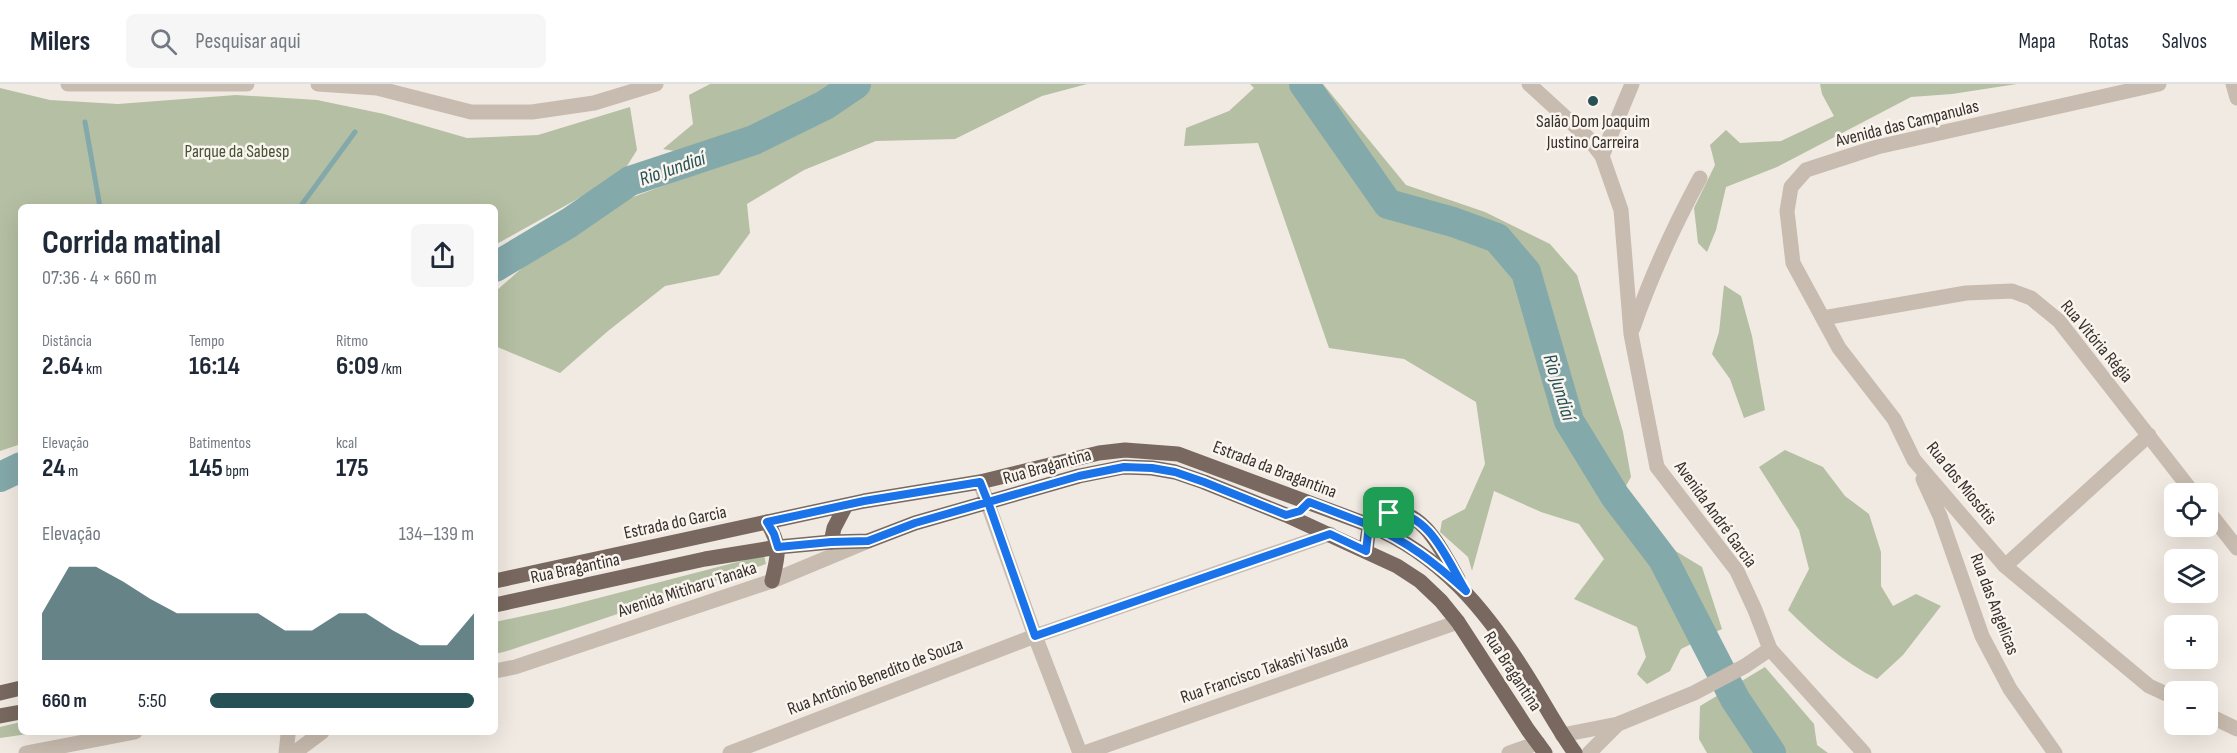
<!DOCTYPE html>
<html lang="pt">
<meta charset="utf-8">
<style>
:root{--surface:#fff;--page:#f6f6f7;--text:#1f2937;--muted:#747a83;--line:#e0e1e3;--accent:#265155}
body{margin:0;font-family:"Sofia Sans Condensed",sans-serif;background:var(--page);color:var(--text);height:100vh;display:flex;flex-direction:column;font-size:22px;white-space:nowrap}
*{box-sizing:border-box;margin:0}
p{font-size:20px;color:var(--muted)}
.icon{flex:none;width:33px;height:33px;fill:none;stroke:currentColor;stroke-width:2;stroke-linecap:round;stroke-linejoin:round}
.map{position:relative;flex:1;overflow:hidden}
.sheet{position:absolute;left:18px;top:120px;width:480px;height:531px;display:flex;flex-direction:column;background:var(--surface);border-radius:9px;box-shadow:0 6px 24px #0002}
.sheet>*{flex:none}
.controls{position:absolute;left:2164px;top:399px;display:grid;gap:12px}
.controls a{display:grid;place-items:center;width:54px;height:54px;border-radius:9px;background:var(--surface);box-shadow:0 6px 24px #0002;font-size:30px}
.pin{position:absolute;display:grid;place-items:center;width:51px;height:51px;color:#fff;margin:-26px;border-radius:12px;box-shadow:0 3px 9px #0006}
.round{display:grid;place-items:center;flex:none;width:63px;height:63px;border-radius:9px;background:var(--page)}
.headline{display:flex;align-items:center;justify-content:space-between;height:102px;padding:0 24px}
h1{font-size:33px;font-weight:700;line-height:45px}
.figures{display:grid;grid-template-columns:repeat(3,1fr);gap:9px;height:102px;padding:6px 24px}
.figures div{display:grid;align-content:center}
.figures b{font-size:26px;font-weight:700}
.figures small{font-size:16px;font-weight:400}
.figures p{font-size:16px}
.chart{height:168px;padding:12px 24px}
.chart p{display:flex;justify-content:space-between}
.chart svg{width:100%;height:108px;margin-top:6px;fill:var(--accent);opacity:.7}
ul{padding:0 24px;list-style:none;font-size:20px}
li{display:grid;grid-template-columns:96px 72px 1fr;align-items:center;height:45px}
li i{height:15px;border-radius:8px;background:var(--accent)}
header{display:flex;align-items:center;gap:36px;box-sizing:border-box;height:84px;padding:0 30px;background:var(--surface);border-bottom:2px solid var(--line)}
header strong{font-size:28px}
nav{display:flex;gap:33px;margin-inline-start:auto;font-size:21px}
.search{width:420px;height:54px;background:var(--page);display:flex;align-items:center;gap:15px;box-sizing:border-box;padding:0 21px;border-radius:9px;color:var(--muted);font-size:22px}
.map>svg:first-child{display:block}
</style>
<header>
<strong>Milers</strong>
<div class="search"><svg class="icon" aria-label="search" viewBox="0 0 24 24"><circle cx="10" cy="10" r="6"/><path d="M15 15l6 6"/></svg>Pesquisar aqui</div>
<nav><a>Mapa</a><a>Rotas</a><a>Salvos</a></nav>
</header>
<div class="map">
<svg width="2237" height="669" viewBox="0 0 2237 669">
<rect width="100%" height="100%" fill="#f1eae2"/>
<g fill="#b5bfa3">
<polygon points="710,0 1087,0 1042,12 955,55 876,57 804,86 747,120 750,149 719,191 665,202 608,247 560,289 495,262 495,208 532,175 628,115 697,89 727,76 663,65 693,40 689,11"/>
<polygon points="1250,0 1323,0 1406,101 1485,128 1550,160 1577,191 1623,348 1631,393 1611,428 1702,483 1722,545 1681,565 1670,587 1647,600 1637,590 1646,573 1637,543 1574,515 1604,475 1579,440 1541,428 1494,407 1472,487 1468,473 1440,448 1442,437 1465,425 1485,380 1476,318 1404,275 1329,264 1258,59 1184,62 1186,44 1229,27 1254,4"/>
<polygon points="1820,0 2017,0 1952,10 1911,13 1777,83 1726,103 1716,146 1707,168 1698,159 1694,124 1715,81 1710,61 1726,46 1740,59 1781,57 1834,32 1822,10"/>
<polygon points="0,4 50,16 118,20 236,11 317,16 384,30 467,54 538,51 630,23 637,66 622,90 495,161 495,123 21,123 21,360 0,367"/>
<polygon points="1724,201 1741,212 1752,252 1765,326 1744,334 1730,295 1712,270 1719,248"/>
<path d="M1785 366 1823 383 1845 412 1869 430 1881 468V502L1893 522 1916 510 1941 522 1903 571 1877 595C1843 578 1815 553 1788 526L1809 485 1799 446 1759 383Z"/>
<polygon points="764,471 766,480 507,567 495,570 495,538 560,524"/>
<polygon points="1765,583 1814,640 1817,661 1828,669 1707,669 1699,655 1700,622"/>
<polygon points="21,638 21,648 42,648 0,654 0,643"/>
</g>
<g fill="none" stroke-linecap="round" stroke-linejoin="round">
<g stroke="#84a9ab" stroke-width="5">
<polyline points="85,38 100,123"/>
<polyline points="300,123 355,48"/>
</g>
<g stroke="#84a9ab" stroke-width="30">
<polyline points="1304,0 1388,120 1453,138 1497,154 1526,188 1569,337 1615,412 1663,475 1735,615 1771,669"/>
<polyline points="495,183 569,139 630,97 754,56 825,21 856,0"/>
<polyline points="0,393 21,383"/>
</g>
<g stroke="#c8bbaf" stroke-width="15">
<polyline points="68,0 247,0"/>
<polyline points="318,0 377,4 471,28 532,28 594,19 656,0"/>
<polyline points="1529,0 1588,54 1602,72 1621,126 1631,250 1657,383 1737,487 1755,526 1770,565 1864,669"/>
<polyline points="2159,0 1877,63 1806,86 1791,103 1787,127 1793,179 1839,264 1894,335 1914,376 2005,482 2149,602 2175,614"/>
<polyline points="2233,0 2237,14"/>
<polyline points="1602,72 1632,0"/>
<polyline points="1823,234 1966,209 2012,207 2031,214 2059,237 2194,410"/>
<path d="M1633 244C1651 192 1674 142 1700 94"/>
<polyline points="1923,395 1940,432 1982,552 2010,605 2055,669"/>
<polyline points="980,398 1035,552 1080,669"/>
<polyline points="2208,427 2237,464"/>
<polyline points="2005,482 2149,351"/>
<polyline points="495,587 515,583 772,497 868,457"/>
<polyline points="2208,631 2237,645"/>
<polyline points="1562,651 1618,640 1667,620 1694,609 1745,582 1770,565"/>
<polyline points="26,669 135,648"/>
<polyline points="286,669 288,651 287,648"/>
<polyline points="294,669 322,648"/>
<polyline points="730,669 1035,552 1330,450"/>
<polyline points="1084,669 1458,538"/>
<polyline points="1509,669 1538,659"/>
<polyline points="1589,669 1618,640"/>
</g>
<g stroke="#78685f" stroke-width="15">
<path d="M767 438C782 463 778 470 772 497"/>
<polyline points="831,458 834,444 845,423"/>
<path d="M1366 467C1368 451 1367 433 1386 429 1423 422 1443 469 1458 495"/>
<path d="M495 497 864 417 980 398 1099 369 1125 366 1178 370 1369 441C1441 471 1486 526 1526 590 1543 617 1557 644 1575 669"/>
<polyline points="495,521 705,475 778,463 831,458 868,457 915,439 1079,392 1124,383 1152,384 1175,388 1204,398 1286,431 1397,482 1420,497 1441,517 1458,538 1528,646 1545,669"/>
<polyline points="0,609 21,604"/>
<polyline points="0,632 21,628"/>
</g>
</g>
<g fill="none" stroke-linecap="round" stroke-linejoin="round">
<defs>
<path id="route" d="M1389 429 1379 431 1369 441 1309 418 1300 427 1286 431 1204 398 1175 388 1152 384 1124 383 1079 392 915 439 868 457 831 458 778 463 774 450 767 438 864 417 980 398 988 418 1035 552 1330 450 1366 467 1369 441C1407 457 1435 479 1466 507 1448 478 1429 426 1389 429"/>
</defs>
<use href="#route" stroke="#fff" stroke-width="12"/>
<use href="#route" stroke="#1a73e8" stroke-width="8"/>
</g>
<circle fill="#265155" stroke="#f9f4ee" stroke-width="2" cx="1593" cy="17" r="6"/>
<g text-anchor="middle" stroke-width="5" stroke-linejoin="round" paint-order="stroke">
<g font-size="18" fill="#38302c" stroke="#f9f4ee">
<text x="1593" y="43">Salão Dom Joaquim<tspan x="1593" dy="21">Justino Carreira</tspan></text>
</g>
<g font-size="18" fill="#38302c" stroke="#f9f4ee">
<text transform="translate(1907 39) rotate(-14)" y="6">Avenida das Campanulas</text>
<text transform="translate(2097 257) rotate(50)" y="6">Rua Vitória Régia</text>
<text transform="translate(1047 382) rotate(-16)" y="6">Rua Bragantina</text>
<text transform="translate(1275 385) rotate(21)" y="6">Estrada da Bragantina</text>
<text transform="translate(1962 399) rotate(51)" y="6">Rua dos Miosótis</text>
<text transform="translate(1716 430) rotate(54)" y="6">Avenida André Garcia</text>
<text transform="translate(675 438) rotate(-12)" y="6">Estrada do Garcia</text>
<text transform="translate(575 484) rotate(-12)" y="6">Rua Bragantina</text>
<text transform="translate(687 505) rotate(-18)" y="6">Avenida Mitiharu Tanaka</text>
<text transform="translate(1995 520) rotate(69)" y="6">Rua das Angelicas</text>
<text transform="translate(1264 585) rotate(-19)" y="6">Rua Francisco Takashi Yasuda</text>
<text transform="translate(1513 587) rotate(57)" y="6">Rua Bragantina</text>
<text transform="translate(875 592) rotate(-21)" y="6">Rua Antônio Benedito de Souza</text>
</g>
<g font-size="18" fill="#475333" stroke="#f9f4ee">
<text x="237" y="73">Parque da Sabesp</text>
</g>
<g font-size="20" font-style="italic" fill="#265155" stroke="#f9f4ee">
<text transform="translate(672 84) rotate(-19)" y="7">Rio Jundiaí</text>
<text transform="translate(1560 303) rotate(73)" y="7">Rio Jundiaí</text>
</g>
</g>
</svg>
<div class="controls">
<a><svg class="icon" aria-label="locate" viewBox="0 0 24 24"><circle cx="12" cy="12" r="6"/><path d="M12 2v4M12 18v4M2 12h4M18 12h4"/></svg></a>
<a><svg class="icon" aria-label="layers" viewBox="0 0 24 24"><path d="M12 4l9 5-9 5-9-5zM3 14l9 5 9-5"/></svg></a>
<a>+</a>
<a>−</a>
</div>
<div class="pin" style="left:1389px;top:429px;background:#1e9e55"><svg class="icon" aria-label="arrive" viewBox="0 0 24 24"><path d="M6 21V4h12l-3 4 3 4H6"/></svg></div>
<section class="sheet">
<div class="headline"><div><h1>Corrida matinal</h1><p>07:36 · 4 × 660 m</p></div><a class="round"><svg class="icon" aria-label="share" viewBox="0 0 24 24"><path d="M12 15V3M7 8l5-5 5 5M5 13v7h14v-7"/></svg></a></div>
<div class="figures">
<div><p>Distância</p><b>2.64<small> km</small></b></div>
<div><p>Tempo</p><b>16:14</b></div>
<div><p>Ritmo</p><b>6:09<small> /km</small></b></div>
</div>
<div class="figures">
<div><p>Elevação</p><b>24<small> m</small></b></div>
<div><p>Batimentos</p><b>145<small> bpm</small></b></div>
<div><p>kcal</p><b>175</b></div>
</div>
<div class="chart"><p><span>Elevação</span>134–139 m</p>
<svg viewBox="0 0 160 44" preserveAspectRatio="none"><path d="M0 44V25L10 6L20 6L30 12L40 19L50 25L60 25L70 25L80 25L90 32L100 32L110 25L120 25L130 32L140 38L150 38L160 25V44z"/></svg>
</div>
<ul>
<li><b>660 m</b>5:50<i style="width:100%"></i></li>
</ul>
</section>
</div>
